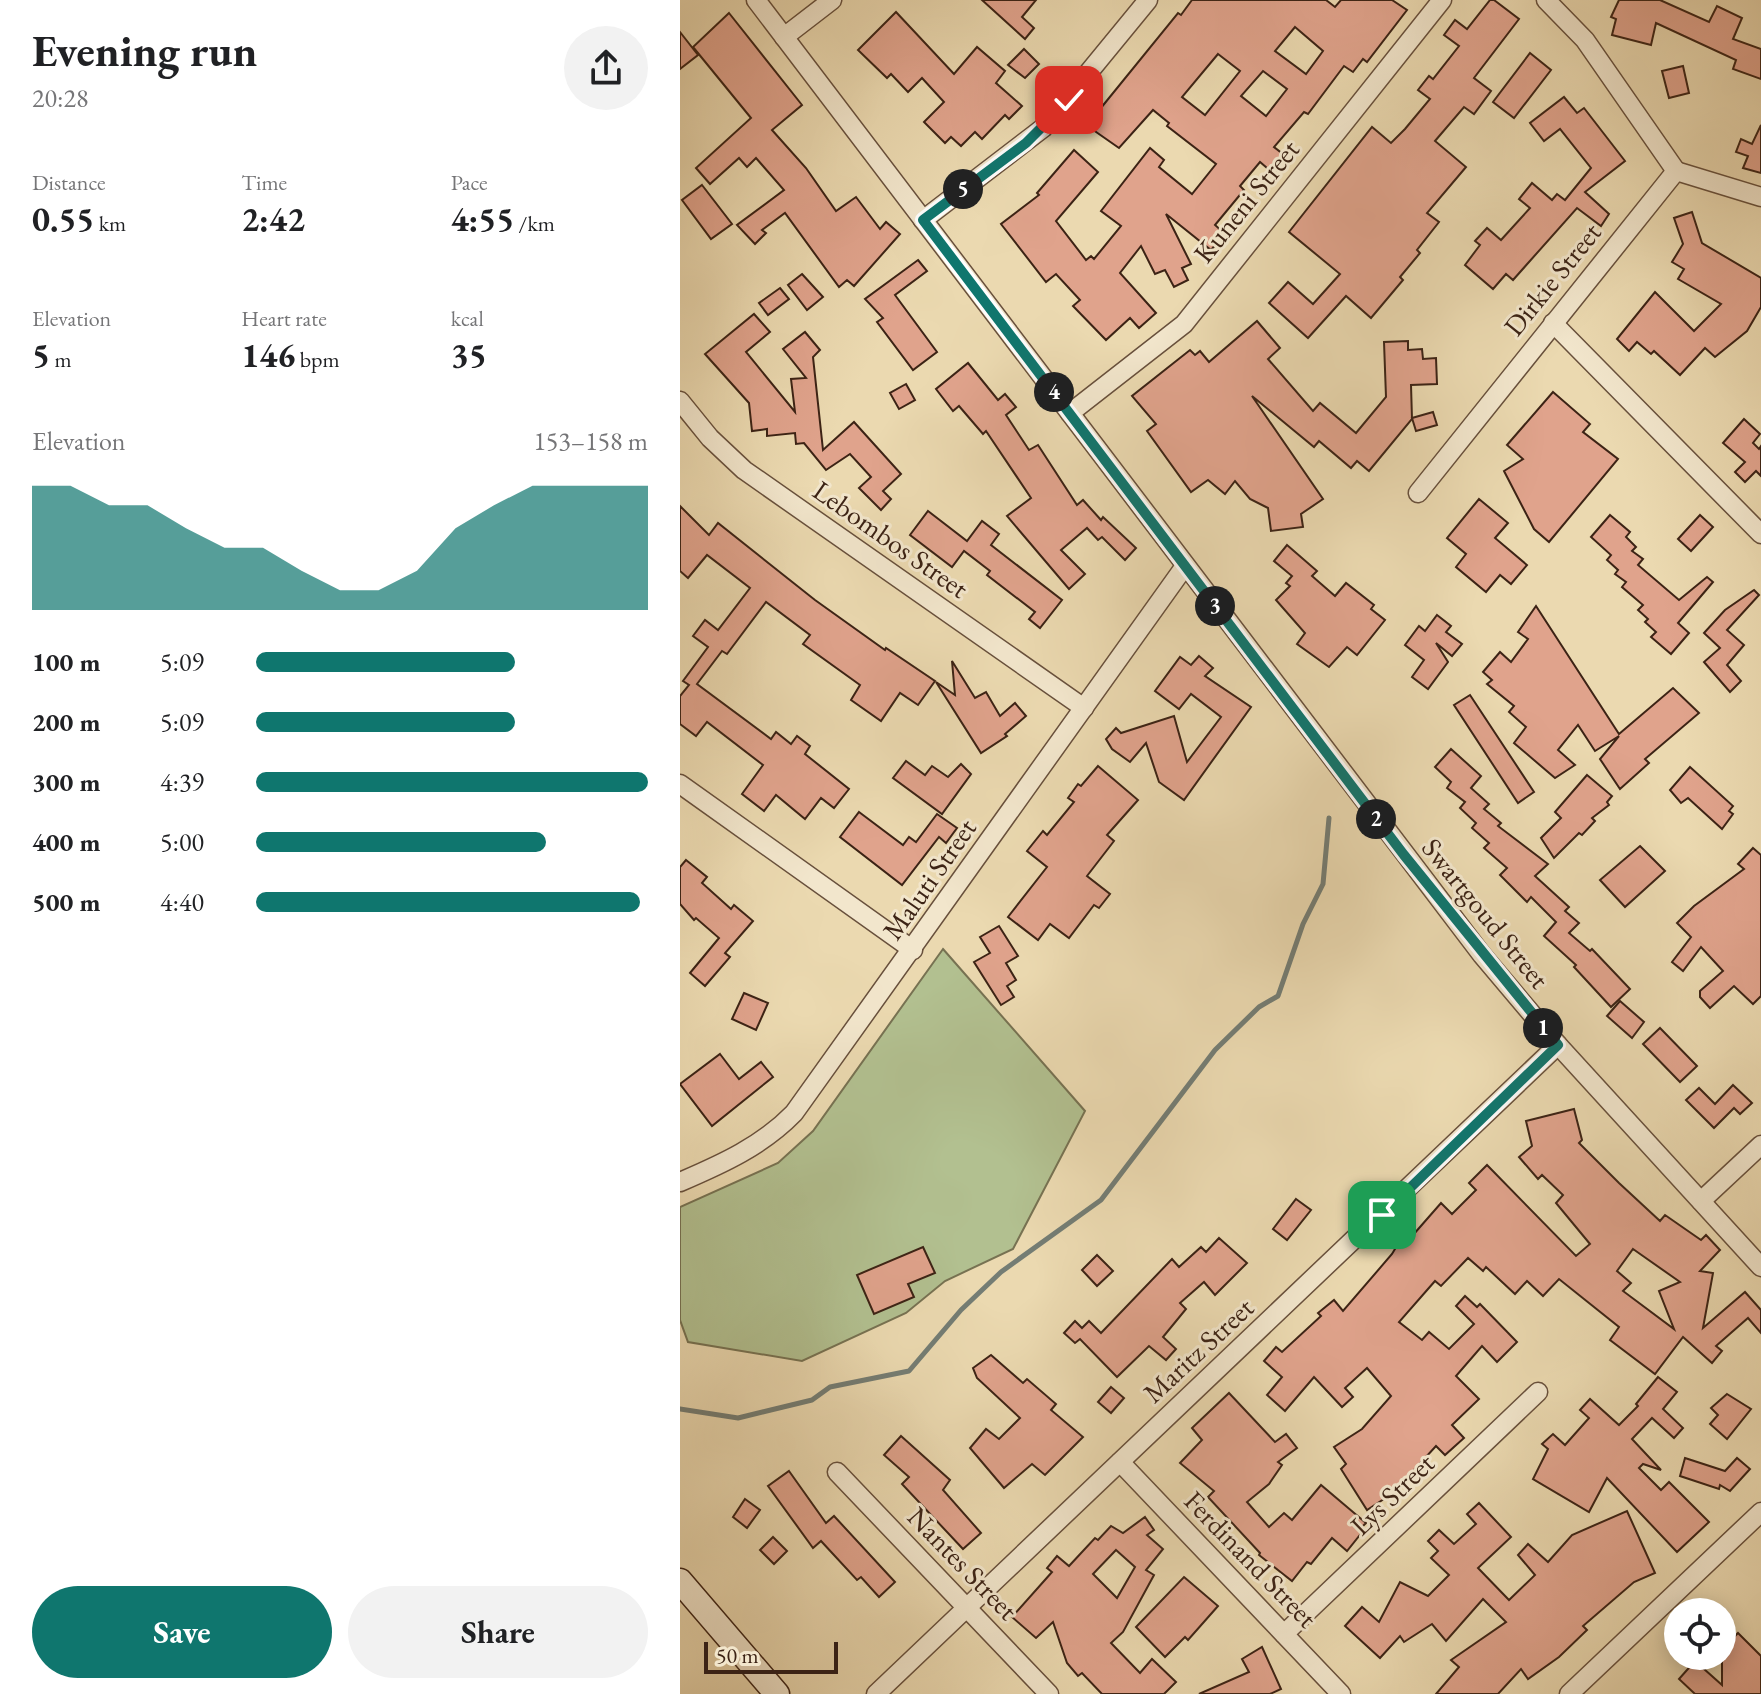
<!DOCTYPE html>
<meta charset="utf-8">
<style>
:root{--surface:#fff;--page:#f2f2f2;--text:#202124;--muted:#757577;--accent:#0f766e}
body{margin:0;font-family:"EB Garamond",serif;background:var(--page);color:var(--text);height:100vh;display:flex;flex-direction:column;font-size:30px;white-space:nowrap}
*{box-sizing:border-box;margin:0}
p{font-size:26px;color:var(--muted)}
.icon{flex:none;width:44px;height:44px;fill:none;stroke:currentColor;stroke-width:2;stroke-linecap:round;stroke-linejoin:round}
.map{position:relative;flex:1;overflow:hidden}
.details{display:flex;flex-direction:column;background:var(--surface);width:680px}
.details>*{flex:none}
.fabs{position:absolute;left:984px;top:1598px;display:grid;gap:16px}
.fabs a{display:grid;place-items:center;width:72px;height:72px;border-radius:50%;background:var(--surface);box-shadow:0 4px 20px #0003;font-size:40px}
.scale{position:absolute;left:24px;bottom:20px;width:134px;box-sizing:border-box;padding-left:8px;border:4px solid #3c2315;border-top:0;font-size:22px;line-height:28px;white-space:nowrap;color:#3c2315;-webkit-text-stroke:6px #f2e6cc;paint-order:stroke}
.pin{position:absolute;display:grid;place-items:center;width:68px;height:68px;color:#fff;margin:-34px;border-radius:16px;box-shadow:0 4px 12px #0006}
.km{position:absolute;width:40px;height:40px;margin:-20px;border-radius:50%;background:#222;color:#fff;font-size:22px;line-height:40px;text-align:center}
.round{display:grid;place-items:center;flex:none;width:84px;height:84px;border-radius:42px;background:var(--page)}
.summary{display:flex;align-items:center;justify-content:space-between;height:136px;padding:0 32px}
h1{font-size:44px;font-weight:700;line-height:60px}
.figures{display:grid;grid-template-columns:repeat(3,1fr);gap:12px;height:136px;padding:8px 32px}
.figures div{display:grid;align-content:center}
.figures b{font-size:34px;font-weight:700}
.figures small{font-size:22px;font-weight:400}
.figures p{font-size:22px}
.chart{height:224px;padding:16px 32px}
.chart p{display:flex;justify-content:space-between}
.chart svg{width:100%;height:144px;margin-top:8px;fill:var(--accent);opacity:.7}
.button{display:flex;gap:16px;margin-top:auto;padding:16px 32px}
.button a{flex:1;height:92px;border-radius:48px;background:var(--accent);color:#fff;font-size:32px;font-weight:700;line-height:92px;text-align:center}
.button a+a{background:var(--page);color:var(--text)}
ul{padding:0 32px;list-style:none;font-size:26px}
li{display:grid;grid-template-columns:128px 96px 1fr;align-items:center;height:60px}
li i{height:20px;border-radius:10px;background:var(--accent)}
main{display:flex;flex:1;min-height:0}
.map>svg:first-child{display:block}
</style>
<main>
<section class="details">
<div class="summary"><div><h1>Evening run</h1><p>20:28</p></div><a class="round"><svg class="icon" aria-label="share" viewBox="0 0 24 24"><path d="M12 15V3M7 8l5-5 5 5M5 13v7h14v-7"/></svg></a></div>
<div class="figures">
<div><p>Distance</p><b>0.55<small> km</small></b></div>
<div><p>Time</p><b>2:42</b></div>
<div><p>Pace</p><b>4:55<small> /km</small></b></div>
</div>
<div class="figures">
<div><p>Elevation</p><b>5<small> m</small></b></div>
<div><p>Heart rate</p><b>146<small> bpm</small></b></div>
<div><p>kcal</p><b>35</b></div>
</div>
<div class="chart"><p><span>Elevation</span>153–158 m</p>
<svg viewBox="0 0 160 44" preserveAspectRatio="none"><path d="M0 44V6L10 6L20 12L30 12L40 19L50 25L60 25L70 32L80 38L90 38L100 32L110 19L120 12L130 6L140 6L150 6L160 6V44z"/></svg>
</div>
<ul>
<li><b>100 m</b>5:09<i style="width:66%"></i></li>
<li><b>200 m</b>5:09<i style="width:66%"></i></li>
<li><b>300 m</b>4:39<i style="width:100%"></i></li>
<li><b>400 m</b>5:00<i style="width:74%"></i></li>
<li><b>500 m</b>4:40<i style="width:98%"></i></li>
</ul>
<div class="button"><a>Save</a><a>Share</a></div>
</section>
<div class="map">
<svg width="1081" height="1694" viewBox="0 0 1081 1694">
<rect width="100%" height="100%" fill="#ebd9b0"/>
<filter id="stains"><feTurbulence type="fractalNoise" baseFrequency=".0025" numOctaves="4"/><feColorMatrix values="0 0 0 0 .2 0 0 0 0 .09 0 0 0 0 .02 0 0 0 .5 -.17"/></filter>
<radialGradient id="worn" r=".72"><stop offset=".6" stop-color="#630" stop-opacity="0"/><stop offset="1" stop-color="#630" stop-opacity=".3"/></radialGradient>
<polygon fill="#b2c090" stroke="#777252" stroke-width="2" points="263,949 405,1111 333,1249 265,1281 226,1313 122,1361 8,1342 0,1320 0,1207 98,1163 133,1131"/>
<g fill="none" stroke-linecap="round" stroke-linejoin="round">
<polyline stroke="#747d74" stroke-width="5" points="0,1409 58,1418 132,1400 150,1387 229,1371 281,1310 321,1272 421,1200 535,1050 579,1007 598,996 623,924 643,884 649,818"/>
</g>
<g fill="#e0a38c" stroke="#3c2315" stroke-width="2" fill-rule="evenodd">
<polygon points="302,0 356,0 342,17 354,28 345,39"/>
<path d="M512 0H646L655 7 661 0H712L727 10 687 62 683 59 673 72 664 66 628 114 624 112 594 147 608 158 594 174 580 162 560 186 564 190 535 225 545 234 531 250 486 214 511 264 502 268 508 280 494 287 485 270 475 274 461 246 440 273 476 313 459 328 450 318 426 340 393 306 400 300 376 274 366 282 321 224 359 195 357 193 394 150 418 172 376 221 406 260 411 256 414 259 441 226 421 211 470 148 484 160 479 167 512 194 536 164 487 126 489 123 473 110 439 148 399 120 408 108 416 114 498 13 501 15ZM615 27 643 51 626 74 595 51ZM538 54 560 71 525 115 502 97ZM583 71 607 89 586 116 561 96Z"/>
<polygon points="810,0 814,0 839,19 794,78 811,91 794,114 784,107 755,141 786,167 747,213 759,222 737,250 740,253 720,277 723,280 691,318 666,296 628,338 589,303 608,282 633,304 660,274 609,232 692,127 711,143 725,129 750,99 738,90 749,76 753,79 779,46 764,35 775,20 787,29"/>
<polygon points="939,0 980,0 1029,22 1037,6 1062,18 1053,39 1081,49 1081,79 1053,69 1056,60 976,23 971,45 932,35 936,19 931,17"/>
<polygon points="216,12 274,74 297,47 325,71 316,83 342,106 329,119 325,115 302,139 295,132 281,146 271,137 265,143 244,122 264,102 242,78 228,92 211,74 207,78 178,50"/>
<polygon points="49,13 122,105 92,130 126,168 156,211 176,197 200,229 206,222 220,234 174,286 167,280 159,287 105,213 82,230 86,233 75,244 57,225 104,190 76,158 67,167 59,158 30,184 16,168 71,118 13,47"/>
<polygon points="0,32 18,55 0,69"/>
<polygon points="344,49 359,64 345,78 328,65"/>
<polygon points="850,53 871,70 834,118 813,102"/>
<polygon points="1003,66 1009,93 989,98 982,71"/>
<polygon points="884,97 897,113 904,108 945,161 905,192 929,214 921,226 897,208 833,280 826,274 813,289 785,265 800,245 795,241 807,228 821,240 850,208 839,199 852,183 872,200 877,194 885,200 911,168 880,129 864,141 850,123"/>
<polygon points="1081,125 1081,173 1063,168 1068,156 1056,152 1061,139 1072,144"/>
<polygon points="22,185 52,224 31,239 2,200"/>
<polygon points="1012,212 1022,243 1081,278 1081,307 1067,331 1035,357 1025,348 1000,375 974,351 971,354 957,342 949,351 937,339 975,292 1014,331 1041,304 998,279 1004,269 992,262 1003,244 994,218"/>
<polygon points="238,260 247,271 215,295 257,352 233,370 197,322 203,318 185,299"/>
<polygon points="122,274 143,297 127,310 108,285"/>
<polygon points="100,288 109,299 88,315 79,303"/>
<polygon points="74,314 90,332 66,352 115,412 111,379 126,378 103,349 125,332 140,350 133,357 143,450 174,422 221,474 203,491 211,499 201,510 179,488 191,477 170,454 146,470 124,443 116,444 115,433 87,436 87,429 72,431 69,403 25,354"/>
<polygon points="577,321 600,348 588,359 633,411 640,403 676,433 706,397 704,342 728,341 728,350 742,349 743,359 756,358 757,384 731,385 732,419 689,471 677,461 671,468 639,441 634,447 572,396 643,499 621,514 623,527 591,531 588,508 570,499 555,481 545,494 528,480 511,492 467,431 476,424 452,396 510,350 515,355 520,351 529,362"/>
<polygon points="288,363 318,400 325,394 336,407 326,415 349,450 358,445 397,505 403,500 421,520 423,517 456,548 445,560 422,537 418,540 407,528 381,550 405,574 389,589 327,516 351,498 306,431 303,434 279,406 273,411 256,389"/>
<polygon points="226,384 235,400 219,409 210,393"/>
<polygon points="873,392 910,424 903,432 938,459 869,542 854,529 824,471 843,459 827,445"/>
<polygon points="753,412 757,425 736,431 732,418"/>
<polygon points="1064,419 1080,434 1073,443 1079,449 1081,446 1081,476 1076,471 1065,482 1055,472 1065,462 1043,443"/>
<polygon points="799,499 828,523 815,538 847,565 831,584 820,575 806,592 776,567 786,554 767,538"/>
<polygon points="0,506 29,535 38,523 135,600 205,650 206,648 255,681 238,705 220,693 201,721 171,700 180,685 123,644 130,635 86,602 47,654 42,651 17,684 91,739 96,732 111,744 117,736 130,746 125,754 169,789 154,808 141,798 125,819 96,795 84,811 62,794 83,765 27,722 16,736 0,724 0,696 9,685 3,681 28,647 13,636 25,620 38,630 70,588 27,555 8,578 0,571"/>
<polygon points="248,511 287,541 302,521 319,534 311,545 382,600 360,628 349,619 355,612 307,575 310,571 284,551 272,567 230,535"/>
<polygon points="930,515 950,532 946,537 956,547 952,551 963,559 958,565 999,600 1027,577 1033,582 998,623 1009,633 991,654 971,637 976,632 965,622 968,619 958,610 963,605 942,587 946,582 935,574 938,570 927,560 931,555 911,537"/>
<polygon points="1020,515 1033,527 1011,551 998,539"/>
<polygon points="607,545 637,571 632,576 655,596 666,583 694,605 691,609 705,620 677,655 667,647 649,667 617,644 625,633 596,600 610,586 606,583 612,576 594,561"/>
<polygon points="1074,590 1079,595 1047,630 1064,645 1047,665 1061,681 1050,692 1024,662 1040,648 1024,633 1045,610"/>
<polygon points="856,606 939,734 993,688 1019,713 965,759 969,763 940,789 920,759 939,736 915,751 898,725 878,750 895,765 875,778 834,743 846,727 829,712 834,706 807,684 812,680 803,672 820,652 831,662 848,639 838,632"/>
<polygon points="757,615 771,626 766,632 782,644 772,656 756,643 768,662 748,689 732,677 744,660 725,645 739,626 745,631"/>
<polygon points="519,656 533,668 525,676 571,707 504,800 479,782 466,743 450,762 432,749 426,739 436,728 441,733 494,716 507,762 541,717 511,694 499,709 475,691 500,657 511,665"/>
<polygon points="272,661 295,698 306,692 320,716 335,703 346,716 325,734 327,736 301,753 256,682 275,695"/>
<polygon points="790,695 854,792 838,803 774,705"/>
<polygon points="771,749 801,776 791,788 809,804 804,809 821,823 818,826 868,864 855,876 889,907 885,911 899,923 889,933 910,951 912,949 950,989 931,1007 894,967 896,965 864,936 876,922 851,897 847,902 820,875 827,868 804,848 809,843 792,828 796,823 780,808 785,802 767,788 771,782 755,767"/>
<polygon points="226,761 245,775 252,766 268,777 281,764 291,774 262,814 213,778"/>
<polygon points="418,766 458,800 427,835 434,841 407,876 430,894 419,908 414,905 389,938 370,924 358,940 328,917 367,867 347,851 363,831 367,835 394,802 388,798 398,784 401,786"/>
<polygon points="1010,767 1053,806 1049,811 1053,814 1042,829 1008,798 1001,803 990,790"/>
<polygon points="907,775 932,796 927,802 929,805 912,818 915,821 902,835 899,833 874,858 861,838 881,818 875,812"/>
<polygon points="179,812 223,845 229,837 236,842 257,814 277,828 266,843 259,837 222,885 160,837"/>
<polygon points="960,846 985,871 945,907 920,880"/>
<polygon points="1073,848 1081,855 1081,996 1073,1004 1054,986 1030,1008 1020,997 1020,991 1043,971 1021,947 1003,971 992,962 1011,937 997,923 1014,906 1064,869 1058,864"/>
<polygon points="6,860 27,877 22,883 51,909 54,905 73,921 45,953 50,957 25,986 10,973 39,938 16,918 14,920 0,904 0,867"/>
<polygon points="319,926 338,956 326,963 336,980 327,986 334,997 321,1005 294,962 310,953 300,937"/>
<polygon points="64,993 88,1003 76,1030 52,1019"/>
<polygon points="940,1001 964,1022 952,1038 927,1016"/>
<polygon points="980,1028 1017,1066 1000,1082 963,1044"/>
<polygon points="40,1054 59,1079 81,1062 93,1077 32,1126 0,1084"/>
<polygon points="1053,1085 1072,1103 1060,1114 1054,1108 1034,1128 1006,1100 1019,1088 1035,1104"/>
<path d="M894 1109 902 1140 899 1143 939 1183 980 1221 985 1215 1021 1240 1026 1235 1040 1250 1020 1271 1033 1273 1023 1328 1065 1292 1081 1310V1333L1068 1318 1036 1346 1042 1351 1032 1363 1003 1337 975 1374 930 1340 939 1327 879 1279 863 1296 847 1281 835 1294 806 1267 803 1271 788 1258 761 1286 755 1281 719 1322 742 1340 749 1332 769 1349 794 1324 776 1306 785 1296 797 1307 800 1304 837 1342 817 1362 802 1346 776 1376 799 1399 772 1425 784 1438 765 1455 756 1446 713 1493 687 1510 661 1469 666 1464 654 1447 682 1429 711 1396 687 1368 665 1388 673 1397 662 1407 634 1377 605 1411 587 1395 602 1377 584 1361 596 1347 602 1352 641 1316 638 1313 654 1300 663 1311 712 1254 721 1239 726 1243 761 1203 772 1214 796 1190 789 1183 807 1165 896 1256 910 1244 876 1203 883 1195 862 1175 858 1179 839 1157 852 1146 846 1121ZM953 1249 1000 1282 979 1291 994 1329 943 1291 951 1283 937 1271Z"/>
<polygon points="616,1199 631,1210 607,1240 593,1229"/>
<polygon points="539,1238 567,1263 535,1295 524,1282 500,1303 506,1309 483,1337 496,1349 486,1360 469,1346 437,1377 400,1339 395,1343 384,1333 395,1321 402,1328 409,1321 421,1333 492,1259 499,1267 521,1247 526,1252"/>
<polygon points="243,1247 255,1273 228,1284 234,1297 194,1314 177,1275"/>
<polygon points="417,1255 433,1271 417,1286 402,1270"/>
<polygon points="311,1355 343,1383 347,1379 376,1404 371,1410 403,1437 365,1475 352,1464 324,1488 290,1448 306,1429 319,1439 340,1418 297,1378 293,1368"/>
<polygon points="978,1377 997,1392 983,1409 1003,1428 994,1438 972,1418 952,1439 981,1470 963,1464 959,1468 981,1490 989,1482 1029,1522 997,1552 927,1478 909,1512 853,1479 868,1449 862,1444 873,1434 885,1445 909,1418 900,1410 910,1399 939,1425 958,1406 956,1404"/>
<polygon points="431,1387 444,1398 431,1413 418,1402"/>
<polygon points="549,1393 595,1442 606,1434 617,1448 598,1462 602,1465 589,1484 567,1502 589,1527 604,1513 612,1520 641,1485 686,1523 680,1529 683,1531 667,1551 652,1538 631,1564 627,1562 612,1581 579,1555 580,1553 528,1497 534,1491 500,1463 522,1440 512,1428"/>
<polygon points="1047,1394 1071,1409 1047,1439 1030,1424 1038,1415 1031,1408"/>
<polygon points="221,1436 270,1480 263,1490 301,1533 283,1549 222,1484 229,1477 204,1455"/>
<polygon points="1005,1458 1045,1471 1057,1458 1070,1469 1050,1491 1040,1485 1039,1489 1000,1476"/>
<polygon points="109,1471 146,1523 154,1516 215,1582 199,1597 181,1577 177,1580 141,1541 133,1548 88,1486"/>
<polygon points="65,1499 80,1510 67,1528 53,1517"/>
<polygon points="799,1503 831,1537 798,1568 829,1600 855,1575 838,1555 848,1544 868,1562 892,1535 947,1511 975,1573 954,1582 903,1626 907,1630 879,1657 848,1679 841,1669 818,1694 756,1694 779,1667 771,1660 826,1622 803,1599 766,1641 752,1624 724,1642 720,1636 700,1658 665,1626 682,1607 699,1622 720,1582 748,1596 769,1575 751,1558 758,1551 748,1541 759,1530 774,1544 796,1524 787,1514"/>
<path d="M465 1517 474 1530 467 1535 483 1549 466 1570 474 1575 443 1632 431 1643 460 1673 472 1659 496 1682 484 1694H422L402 1673 398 1676 387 1663 373 1622 356 1638 332 1617 372 1572 367 1568 377 1556 389 1566 415 1538 418 1540 431 1526 443 1533ZM436 1550 455 1567 437 1598 413 1574Z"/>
<polygon points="93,1537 107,1551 94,1564 80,1550"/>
<polygon points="504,1577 538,1606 508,1640 505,1637 485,1657 456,1627"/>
<polygon points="1058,1633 1081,1656 1081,1694 1015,1694 999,1679 1015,1661 1042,1685 1042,1649"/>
<polygon points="582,1647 601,1689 590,1694 519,1694 569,1672 562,1659"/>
</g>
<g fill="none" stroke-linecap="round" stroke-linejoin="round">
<defs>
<g id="street">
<polyline points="76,0 802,955 878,1045 1081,1267"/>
<polyline points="866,0 905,40 996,171"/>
<polyline points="104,37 152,0"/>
<polyline points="996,171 1081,197"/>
<polyline points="243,220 363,128 468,0"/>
<polyline points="873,323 1081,534"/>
<polyline points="0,401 30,438 64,470 404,708"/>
<polyline points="390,413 504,324 762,0"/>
<polyline points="738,493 996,171"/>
<polyline points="0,784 233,950"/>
<path d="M0 1182C42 1164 82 1146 114 1113L505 566"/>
<polyline points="1021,1201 1081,1145"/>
<polyline points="440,1462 661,1694"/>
<polyline points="157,1472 369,1694"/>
<polyline points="604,1634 858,1392"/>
<polyline points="196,1694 878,1045"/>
<polyline points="889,1694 1081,1512"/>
</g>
<polyline id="secondary" points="0,1581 97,1694"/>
</defs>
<use href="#street" stroke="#68503c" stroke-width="21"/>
<use href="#secondary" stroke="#3c2315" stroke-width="27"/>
<use href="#street" stroke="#f2e6cc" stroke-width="18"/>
<use href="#secondary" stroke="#f2e6cc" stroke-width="24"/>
</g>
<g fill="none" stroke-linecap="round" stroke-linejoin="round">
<defs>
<polyline id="route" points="389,100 346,143 243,220 724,855 878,1045 702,1215"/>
</defs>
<use href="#route" stroke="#fff" stroke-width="16"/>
<use href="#route" stroke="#0f766e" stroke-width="10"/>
</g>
<g text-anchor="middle" stroke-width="6" stroke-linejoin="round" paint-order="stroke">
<g font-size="28" fill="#3c2315" stroke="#f2e6cc">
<text transform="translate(566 201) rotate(-51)" y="10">Kuneni Street</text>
<text transform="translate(872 279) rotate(-51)" y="10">Dirkie Street</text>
<text transform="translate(211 539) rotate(35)" y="10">Lebombos Street</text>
<text transform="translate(249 879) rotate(-55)" y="10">Maluti Street</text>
<text transform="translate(806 913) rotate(51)" y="10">Swartgoud Street</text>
<text transform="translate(518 1350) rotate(-43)" y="10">Maritz Street</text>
<text transform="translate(712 1494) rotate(-44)" y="10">Lys Street</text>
<text transform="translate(571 1559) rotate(46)" y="10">Ferdinand Street</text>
<text transform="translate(283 1563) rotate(46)" y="10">Nantes Street</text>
</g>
</g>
<rect width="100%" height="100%" filter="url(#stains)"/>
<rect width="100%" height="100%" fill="url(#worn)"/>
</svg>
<div class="fabs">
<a><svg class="icon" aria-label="locate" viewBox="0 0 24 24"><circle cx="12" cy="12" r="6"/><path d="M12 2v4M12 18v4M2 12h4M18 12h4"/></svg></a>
</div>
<div class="scale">50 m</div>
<div class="pin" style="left:702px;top:1215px;background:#1e9e55"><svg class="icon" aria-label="arrive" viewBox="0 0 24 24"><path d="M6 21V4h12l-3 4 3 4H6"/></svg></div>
<div class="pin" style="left:389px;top:100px;background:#d93025"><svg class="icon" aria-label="check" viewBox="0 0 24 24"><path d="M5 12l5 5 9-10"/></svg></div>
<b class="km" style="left:863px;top:1028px">1</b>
<b class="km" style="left:696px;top:819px">2</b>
<b class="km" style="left:535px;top:606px">3</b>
<b class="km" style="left:374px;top:392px">4</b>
<b class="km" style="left:283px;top:189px">5</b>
</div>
</main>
